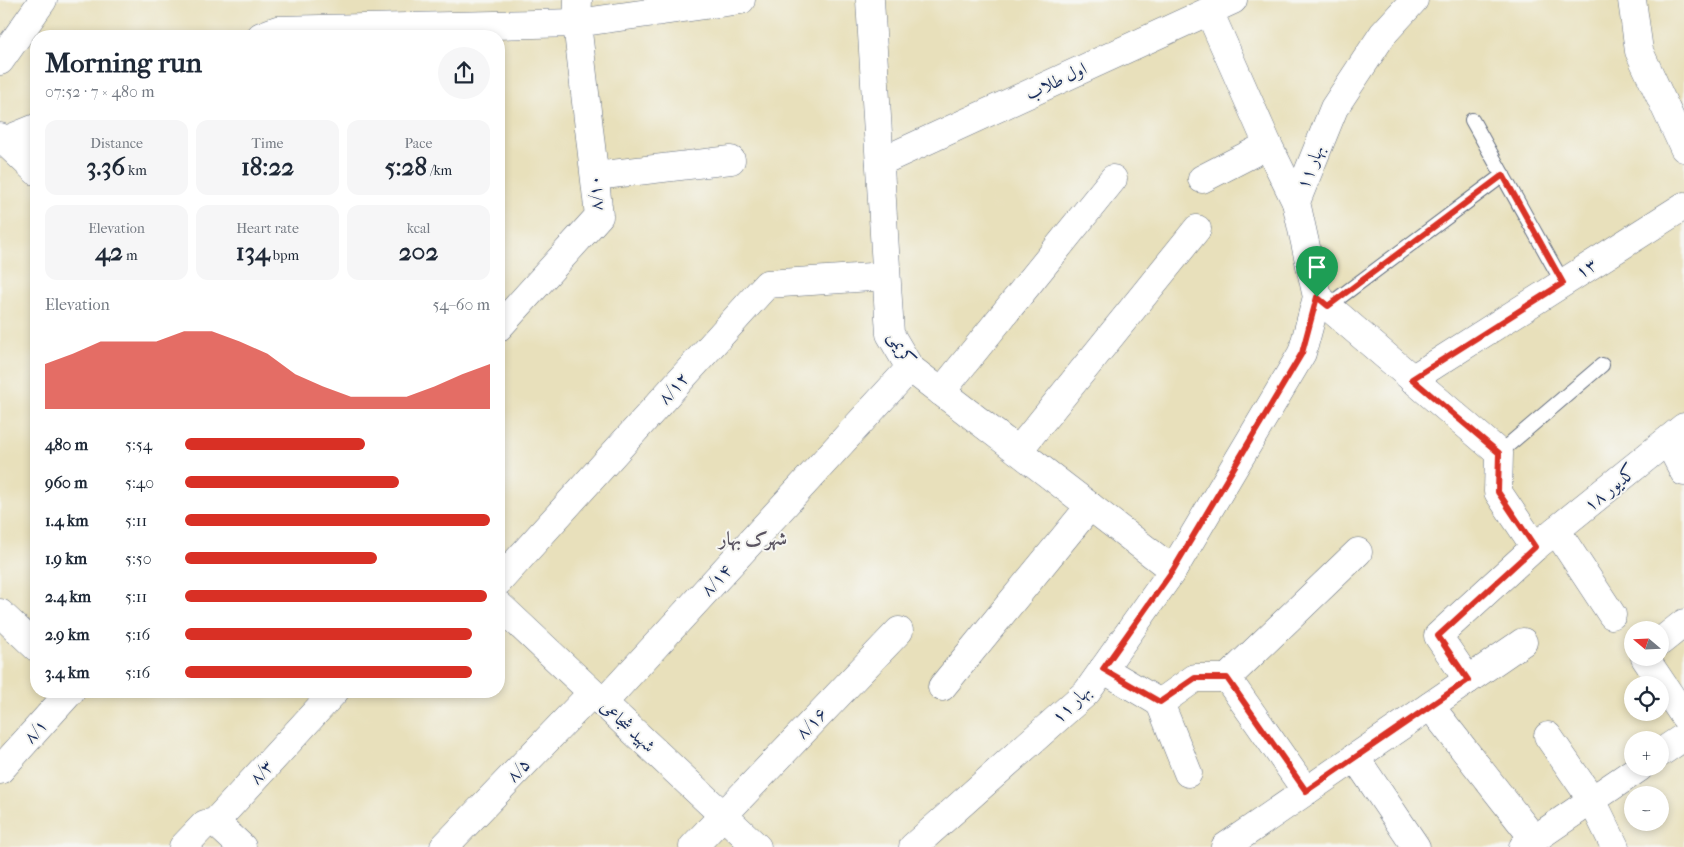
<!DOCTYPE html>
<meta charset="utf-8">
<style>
:root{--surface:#fff;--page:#f6f6f7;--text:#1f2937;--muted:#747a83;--accent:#d93025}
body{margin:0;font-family:"IM FELL French Canon",Amiri,serif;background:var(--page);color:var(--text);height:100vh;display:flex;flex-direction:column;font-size:19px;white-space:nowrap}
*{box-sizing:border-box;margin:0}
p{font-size:16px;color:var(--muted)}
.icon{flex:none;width:28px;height:28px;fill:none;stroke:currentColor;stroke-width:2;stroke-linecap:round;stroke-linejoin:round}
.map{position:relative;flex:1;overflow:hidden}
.side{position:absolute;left:30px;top:30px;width:475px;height:668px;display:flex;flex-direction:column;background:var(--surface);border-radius:20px;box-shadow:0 2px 8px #0003}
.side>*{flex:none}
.needle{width:32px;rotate:289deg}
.tools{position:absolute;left:1624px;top:621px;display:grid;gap:10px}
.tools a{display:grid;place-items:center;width:45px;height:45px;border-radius:50%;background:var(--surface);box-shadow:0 2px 8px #0003;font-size:25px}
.pin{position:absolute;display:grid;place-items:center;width:42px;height:42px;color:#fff;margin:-51px -21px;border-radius:50% 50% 50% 0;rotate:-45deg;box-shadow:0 0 5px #0007}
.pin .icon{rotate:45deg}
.round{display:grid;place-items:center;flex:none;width:52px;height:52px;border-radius:26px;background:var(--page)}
.headline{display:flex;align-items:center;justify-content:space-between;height:85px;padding:0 15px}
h1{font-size:28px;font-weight:800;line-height:38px}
.metrics{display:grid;grid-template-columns:repeat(3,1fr);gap:8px;height:85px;padding:5px 15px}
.metrics div{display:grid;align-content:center;border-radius:12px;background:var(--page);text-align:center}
.metrics b{font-size:25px;font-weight:800}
.metrics small{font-size:14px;font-weight:400}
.metrics p{font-size:14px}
.chart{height:140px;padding:10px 15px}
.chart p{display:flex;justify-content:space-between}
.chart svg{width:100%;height:90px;margin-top:5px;fill:var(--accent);opacity:.7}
ul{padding:0 15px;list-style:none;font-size:16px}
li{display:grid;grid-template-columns:80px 60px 1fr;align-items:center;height:38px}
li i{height:12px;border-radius:6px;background:var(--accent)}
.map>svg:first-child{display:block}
</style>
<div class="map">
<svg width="1684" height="847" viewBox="0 0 1684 847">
<rect width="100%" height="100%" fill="#f6f6f2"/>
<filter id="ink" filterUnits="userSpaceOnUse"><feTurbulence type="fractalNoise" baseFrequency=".02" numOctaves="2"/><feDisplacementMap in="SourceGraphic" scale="10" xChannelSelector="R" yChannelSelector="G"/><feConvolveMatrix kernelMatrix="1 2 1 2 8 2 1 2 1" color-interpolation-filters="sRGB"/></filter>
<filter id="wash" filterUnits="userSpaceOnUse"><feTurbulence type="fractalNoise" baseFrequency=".0096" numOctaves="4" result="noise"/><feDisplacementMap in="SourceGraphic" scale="20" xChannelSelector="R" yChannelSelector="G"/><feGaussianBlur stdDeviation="1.12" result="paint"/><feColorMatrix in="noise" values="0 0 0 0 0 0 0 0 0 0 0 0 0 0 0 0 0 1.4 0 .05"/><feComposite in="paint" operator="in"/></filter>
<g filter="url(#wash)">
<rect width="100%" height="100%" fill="#e8e0bb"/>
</g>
<g filter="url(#ink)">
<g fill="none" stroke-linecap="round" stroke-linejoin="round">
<defs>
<g id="service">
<polyline points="1472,120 1563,283"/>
<polyline points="1328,306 1503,175"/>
<polyline points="1499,453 1602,365"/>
</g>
<g id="minor">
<polyline points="870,0 890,334 910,368 1173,570"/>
<polyline points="1632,0 1639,51 1684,148"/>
<polyline points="1209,11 1268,145 1296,202"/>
<polyline points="261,36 277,30 577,23 741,0"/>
<polyline points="0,61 43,0"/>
<polyline points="0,137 36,171"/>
<polyline points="4,141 36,128"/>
<polyline points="880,162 1233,0"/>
<polyline points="595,176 731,160"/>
<polyline points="1202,179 1268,145"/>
<polyline points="1317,297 1499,453 1498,492 1535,547"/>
<polyline points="499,327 599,216 577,23 578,0"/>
<polyline points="1412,379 1684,206"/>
<polyline points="941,392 1113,179"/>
<polyline points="1668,441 1684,472"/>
<polyline points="1018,451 1197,229"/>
<polyline points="1556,530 1612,615"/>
<polyline points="499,581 767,284 886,276"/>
<polyline points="499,605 757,847"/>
<polyline points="0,613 36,647"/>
<polyline points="1660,642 1684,623"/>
<polyline points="1645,658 1684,716"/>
<polyline points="1103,669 1160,703 1195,678 1227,678 1306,791"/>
<polyline points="1227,678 1358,552"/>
<polyline points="1468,680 1438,636 1535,547 1684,427"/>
<polyline points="942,687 1090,506"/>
<polyline points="603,703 910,368"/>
<polyline points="1160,703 1188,773"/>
<polyline points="1430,706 1534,839"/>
<polyline points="1548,736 1592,800 1615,847"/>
<polyline points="1660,753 1684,737"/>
<polyline points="1355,757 1416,847"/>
<polyline points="0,770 71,691"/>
<polyline points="215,822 242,847"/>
<polyline points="183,847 205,824 215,822 335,691"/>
<polyline points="444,847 592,693"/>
<polyline points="693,847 899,631"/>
<polyline points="913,847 1087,692 1173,570 1302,353 1317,297 1296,202 1334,108 1383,34 1414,0"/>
<polyline points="1225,847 1523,642"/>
<polyline points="1523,847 1639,768"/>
</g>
</defs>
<use href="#service" stroke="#636d7f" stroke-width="16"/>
<use href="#minor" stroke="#636d7f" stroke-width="29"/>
<use href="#service" stroke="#fff" stroke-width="14"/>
<use href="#minor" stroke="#fff" stroke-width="28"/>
</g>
</g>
<g fill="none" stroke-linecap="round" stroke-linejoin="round" filter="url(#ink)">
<defs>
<polygon id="route" points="1503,175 1563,283 1412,379 1499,453 1498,492 1535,547 1438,636 1468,680 1306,791 1227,678 1195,678 1160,702 1103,669 1173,570 1302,353 1317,297 1328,306"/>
</defs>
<use href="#route" stroke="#fff" stroke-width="10"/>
<use href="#route" stroke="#d93025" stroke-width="6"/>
</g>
<g text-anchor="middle" stroke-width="4" stroke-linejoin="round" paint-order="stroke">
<g font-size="18" fill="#1b2f5e" stroke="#f6f6f2">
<text transform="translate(1056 81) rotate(-25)" y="6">اول طلاب</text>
<text transform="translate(1310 167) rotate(-68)" y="6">بهار ۱۱</text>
<text transform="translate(595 193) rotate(-93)" y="6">۸/۱۰</text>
<text transform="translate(1586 268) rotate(-32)" y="6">۱۳</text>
<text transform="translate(902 348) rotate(61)" y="6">کریمی</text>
<text transform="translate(673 388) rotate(-48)" y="6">۸/۱۲</text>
<text transform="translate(1610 488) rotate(-39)" y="6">کدیور ۱۸</text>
<text transform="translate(716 580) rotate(-47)" y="6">۸/۱۴</text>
<text transform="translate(1071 704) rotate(-44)" y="6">بهار ۱۱</text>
<text transform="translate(811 723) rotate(-46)" y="6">۸/۱۶</text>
<text transform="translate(628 726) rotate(43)" y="6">شهید شجاعی</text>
<text transform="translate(35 731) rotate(-48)" y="6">۸/۱</text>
<text transform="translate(518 770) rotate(-46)" y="6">۸/۵</text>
<text transform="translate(261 772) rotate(-47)" y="6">۸/۳</text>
</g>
<g font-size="19" font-weight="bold" fill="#5b5562" stroke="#f6f6f2">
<text x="753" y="545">شهرک بهار</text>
</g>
</g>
</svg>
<div class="tools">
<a><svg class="needle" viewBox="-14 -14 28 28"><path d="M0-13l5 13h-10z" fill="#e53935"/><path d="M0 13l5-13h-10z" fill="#747a83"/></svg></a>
<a><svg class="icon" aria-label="locate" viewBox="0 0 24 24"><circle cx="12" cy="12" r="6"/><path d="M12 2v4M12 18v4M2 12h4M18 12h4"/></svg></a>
<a>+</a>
<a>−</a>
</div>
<div class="pin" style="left:1317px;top:297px;background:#1e9e55"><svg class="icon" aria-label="arrive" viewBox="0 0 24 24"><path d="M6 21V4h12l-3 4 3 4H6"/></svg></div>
<section class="side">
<div class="headline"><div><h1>Morning run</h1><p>07:52 · 7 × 480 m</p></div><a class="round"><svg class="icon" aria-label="share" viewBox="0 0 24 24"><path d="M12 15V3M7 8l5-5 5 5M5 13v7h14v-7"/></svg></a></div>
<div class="metrics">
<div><p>Distance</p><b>3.36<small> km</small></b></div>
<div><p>Time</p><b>18:22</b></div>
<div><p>Pace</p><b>5:28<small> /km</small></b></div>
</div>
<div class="metrics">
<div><p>Elevation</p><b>42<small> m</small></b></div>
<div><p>Heart rate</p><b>134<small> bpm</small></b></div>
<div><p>kcal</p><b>202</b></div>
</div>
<div class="chart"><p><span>Elevation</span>54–60 m</p>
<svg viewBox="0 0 160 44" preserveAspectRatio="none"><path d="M0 44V22L10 17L20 11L30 11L40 11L50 6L60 6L70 11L80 17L90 27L100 33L110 38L120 38L130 38L140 33L150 27L160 22V44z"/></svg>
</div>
<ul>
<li><b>480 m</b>5:54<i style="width:59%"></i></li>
<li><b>960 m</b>5:40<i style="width:70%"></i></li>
<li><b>1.4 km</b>5:11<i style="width:100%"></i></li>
<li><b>1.9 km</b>5:50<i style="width:63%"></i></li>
<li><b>2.4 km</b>5:11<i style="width:99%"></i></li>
<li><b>2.9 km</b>5:16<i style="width:94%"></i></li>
<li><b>3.4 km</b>5:16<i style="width:94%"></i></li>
</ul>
</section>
</div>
